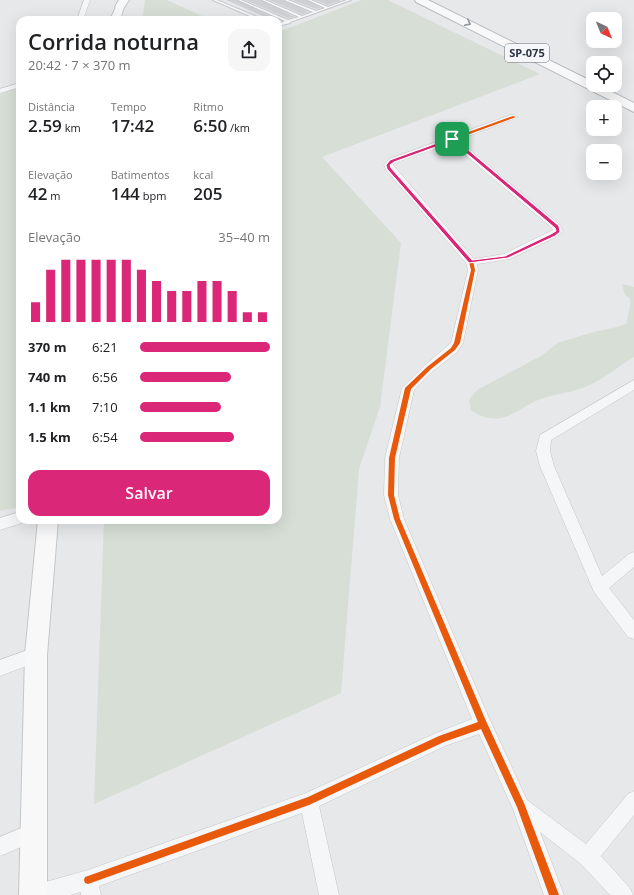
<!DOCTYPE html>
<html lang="pt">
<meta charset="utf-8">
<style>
:root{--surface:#fff;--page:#f6f6f6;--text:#202124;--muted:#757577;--accent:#db2777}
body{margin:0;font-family:"Open Sans",sans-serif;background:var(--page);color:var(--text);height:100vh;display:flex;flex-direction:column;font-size:15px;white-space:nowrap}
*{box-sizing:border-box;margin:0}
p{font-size:13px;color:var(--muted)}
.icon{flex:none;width:22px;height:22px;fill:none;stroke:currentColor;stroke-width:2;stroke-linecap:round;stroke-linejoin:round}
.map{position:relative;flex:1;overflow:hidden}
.sheet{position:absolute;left:16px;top:16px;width:266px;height:508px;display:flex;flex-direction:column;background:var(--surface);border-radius:12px;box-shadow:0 4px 16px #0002}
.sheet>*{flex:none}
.needle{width:26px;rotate:137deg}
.tools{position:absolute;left:586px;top:12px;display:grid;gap:8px}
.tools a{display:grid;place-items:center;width:36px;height:36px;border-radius:8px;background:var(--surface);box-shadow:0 4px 16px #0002;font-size:20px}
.pin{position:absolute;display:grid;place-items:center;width:34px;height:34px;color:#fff;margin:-17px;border-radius:8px;box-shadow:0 2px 6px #0006}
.round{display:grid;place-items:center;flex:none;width:42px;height:42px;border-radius:12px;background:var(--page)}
.summary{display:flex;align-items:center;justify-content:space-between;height:68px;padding:0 12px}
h1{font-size:22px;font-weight:600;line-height:30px}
.figures{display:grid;grid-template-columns:repeat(3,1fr);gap:6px;height:68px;padding:4px 12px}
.figures div{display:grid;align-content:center}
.figures b{font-size:17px;font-weight:600}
.figures small{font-size:11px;font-weight:400}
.figures p{font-size:11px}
.chart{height:112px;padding:8px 12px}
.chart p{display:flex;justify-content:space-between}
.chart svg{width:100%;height:72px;margin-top:4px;stroke:var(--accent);stroke-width:6}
.action{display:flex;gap:8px;margin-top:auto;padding:8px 12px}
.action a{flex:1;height:46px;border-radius:12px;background:var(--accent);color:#fff;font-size:16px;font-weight:600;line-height:46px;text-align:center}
ul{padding:0 12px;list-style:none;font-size:13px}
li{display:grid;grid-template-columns:64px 48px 1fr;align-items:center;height:30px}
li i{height:10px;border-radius:5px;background:var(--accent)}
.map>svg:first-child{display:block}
</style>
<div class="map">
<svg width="634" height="895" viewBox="0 0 634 895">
<rect width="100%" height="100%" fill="#e6e8ea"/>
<g fill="#d6ded6">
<polygon points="145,0 167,0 211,20 142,20"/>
<polygon points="362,0 388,0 540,74 322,157 401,243 380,407 359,469 341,693 94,804 104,520 278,520 278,32"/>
<polygon points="20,87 20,507 0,511 0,94"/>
<path d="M622 284 634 287V357C617 367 603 380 585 387 570 393 553 394 538 400 527 404 518 412 508 416 496 421 480 418 471 410L469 400 477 390 541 356 558 343 590 333 617 327 626 324 630 307V299L625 295Z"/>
</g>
<g fill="#ced0d3">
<polygon points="226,0 237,0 281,21 278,22 278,20 272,20"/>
<polygon points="245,0 261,0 295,17 288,18"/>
<polygon points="269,0 283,0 309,12 302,14"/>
<polygon points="292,0 307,0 321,8 316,9"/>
<polygon points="315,0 340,0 340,1 328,5"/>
</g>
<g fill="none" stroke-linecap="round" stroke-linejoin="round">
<defs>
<g id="service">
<polygon points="213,0 217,0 264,20 259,20"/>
<polygon points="238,0 241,0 288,20 299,17 262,0 265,0 302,16 313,12 284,0 288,0 316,11 325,8 308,0 311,0 328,7 347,0 351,0 290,22 290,23 278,26 278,24 285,21"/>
</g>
<g id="minor">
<polygon points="84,0 90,0 83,20 77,20"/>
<polygon points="20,83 20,87 0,93 0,89"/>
<path d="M511 115H514L518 117 458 140 560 225 563 231 556 237 510 259 477 264 478 270 463 343 457 352 433 371 414 390 399 458 398 495 404 519 489 718 527 800 586 844 628 794 634 791V815L601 856 630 888 633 895H610L581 864 540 832 564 895H544L513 809 479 734 445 746 319 806 339 895H319L302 813 99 886 101 895H81V892L70 895H25L28 888 35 885 88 870 306 793 436 733 472 719 390 519 384 495 385 458 402 388 425 365 451 343 468 270 466 263 386 170 384 165 389 159ZM451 143 552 228 553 230 504 254 474 259 393 165 395 163Z"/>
<polygon points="634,380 634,390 551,440 550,451 554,466 602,576 629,554 634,552 634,567 609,588 634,620 634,639 628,637 594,592 540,466 536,451 540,435"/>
<polygon points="20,512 20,520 26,520 25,522 0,530 0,518"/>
<polygon points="36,647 42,650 44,655 42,660 0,676 0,660"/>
<polygon points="33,823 40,825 42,832 40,839 0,856 0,837"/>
</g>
<g id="secondary">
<polygon points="120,4 124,7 120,20 110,20 116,7"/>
<polygon points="38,520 58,520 47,655 47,895 19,895 25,655"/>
</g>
<polygon id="primary" points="119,0 129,0 123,9 117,9 115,7"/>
<polygon id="motorway" points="415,0 428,0 593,82 593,85 598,85 634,103 634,112 416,2"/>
</defs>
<use href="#service" stroke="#c4c6c8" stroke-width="2"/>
<use href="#minor" stroke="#c4c6c8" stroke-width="1"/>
<use href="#secondary" stroke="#c4c6c8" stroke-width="2"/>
<use href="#primary" stroke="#c2c5c8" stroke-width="2"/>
<use href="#motorway" stroke="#b8bbbf" stroke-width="2"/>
<use href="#service" fill="#f5f6f7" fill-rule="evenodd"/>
<use href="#minor" fill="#f5f6f7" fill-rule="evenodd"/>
<use href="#secondary" fill="#f8f8f8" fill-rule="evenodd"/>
<use href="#primary" fill="#f8f8f8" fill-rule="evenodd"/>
<use href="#motorway" fill="#f8f8f8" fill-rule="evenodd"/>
<defs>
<polygon id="cycleway" points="513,116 516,117 393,162 390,165 391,168 473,261 475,270 460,343 455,350 431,369 411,389 395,458 394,495 400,519 486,721 524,803 559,895 549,895 517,807 481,729 444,742 309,805 88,884 85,883 84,880 85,877 88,876 308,797 439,736 478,722 394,519 388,495 389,458 405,388 427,367 451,348 454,343 471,270 469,262 388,169 386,165 391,160"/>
</defs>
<use href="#cycleway" stroke="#f4f6f9" stroke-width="2"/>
<use href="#cycleway" fill="#e8590c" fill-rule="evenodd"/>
</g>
<defs><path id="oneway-chevron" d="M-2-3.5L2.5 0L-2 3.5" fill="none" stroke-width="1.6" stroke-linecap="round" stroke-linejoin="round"/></defs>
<use stroke="#92969e" href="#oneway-chevron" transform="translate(468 23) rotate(26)"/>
<path fill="#db2777" stroke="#fff" fill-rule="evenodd" d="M451 138H454L559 226 560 232 555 236 508 258 469 263 387 169 386 165 390 160ZM452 141 555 228 556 231 551 234 505 256 472 260 391 168 390 165 394 162Z"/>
<g text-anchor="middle" stroke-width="3" stroke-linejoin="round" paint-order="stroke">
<rect fill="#f4f6f9" stroke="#676e7b" stroke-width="1" x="505" y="44" width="44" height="18" rx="3"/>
<g font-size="11" font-weight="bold" fill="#2b3445">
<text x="527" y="57">SP-075</text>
</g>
</g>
</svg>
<div class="tools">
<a><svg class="needle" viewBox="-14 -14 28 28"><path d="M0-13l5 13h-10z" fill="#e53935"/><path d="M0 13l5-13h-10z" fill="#757577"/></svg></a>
<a><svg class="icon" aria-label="locate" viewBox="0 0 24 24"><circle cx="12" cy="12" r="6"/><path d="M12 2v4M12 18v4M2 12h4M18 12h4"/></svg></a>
<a>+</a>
<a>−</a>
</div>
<div class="pin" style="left:452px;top:139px;background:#1e9e55"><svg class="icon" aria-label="arrive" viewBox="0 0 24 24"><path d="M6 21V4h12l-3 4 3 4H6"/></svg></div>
<section class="sheet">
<div class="summary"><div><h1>Corrida noturna</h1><p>20:42 · 7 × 370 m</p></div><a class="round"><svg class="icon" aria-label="share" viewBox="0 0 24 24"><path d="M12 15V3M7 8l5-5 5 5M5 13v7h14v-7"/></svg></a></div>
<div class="figures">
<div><p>Distância</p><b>2.59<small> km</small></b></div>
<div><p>Tempo</p><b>17:42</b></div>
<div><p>Ritmo</p><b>6:50<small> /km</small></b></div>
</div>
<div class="figures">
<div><p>Elevação</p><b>42<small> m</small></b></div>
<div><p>Batimentos</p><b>144<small> bpm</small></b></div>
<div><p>kcal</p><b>205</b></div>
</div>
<div class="chart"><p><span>Elevação</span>35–40 m</p>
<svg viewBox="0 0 160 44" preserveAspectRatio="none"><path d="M5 44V32M15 44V12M25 44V6M35 44V6M45 44V6M55 44V6M65 44V6M75 44V12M85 44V19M95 44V25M105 44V25M115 44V19M125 44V19M135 44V25M145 44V38M155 44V38"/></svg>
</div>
<ul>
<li><b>370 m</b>6:21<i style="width:100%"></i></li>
<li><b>740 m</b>6:56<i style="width:70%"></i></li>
<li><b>1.1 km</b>7:10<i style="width:62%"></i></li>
<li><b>1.5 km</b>6:54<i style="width:72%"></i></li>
</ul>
<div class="action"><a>Salvar</a></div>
</section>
</div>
